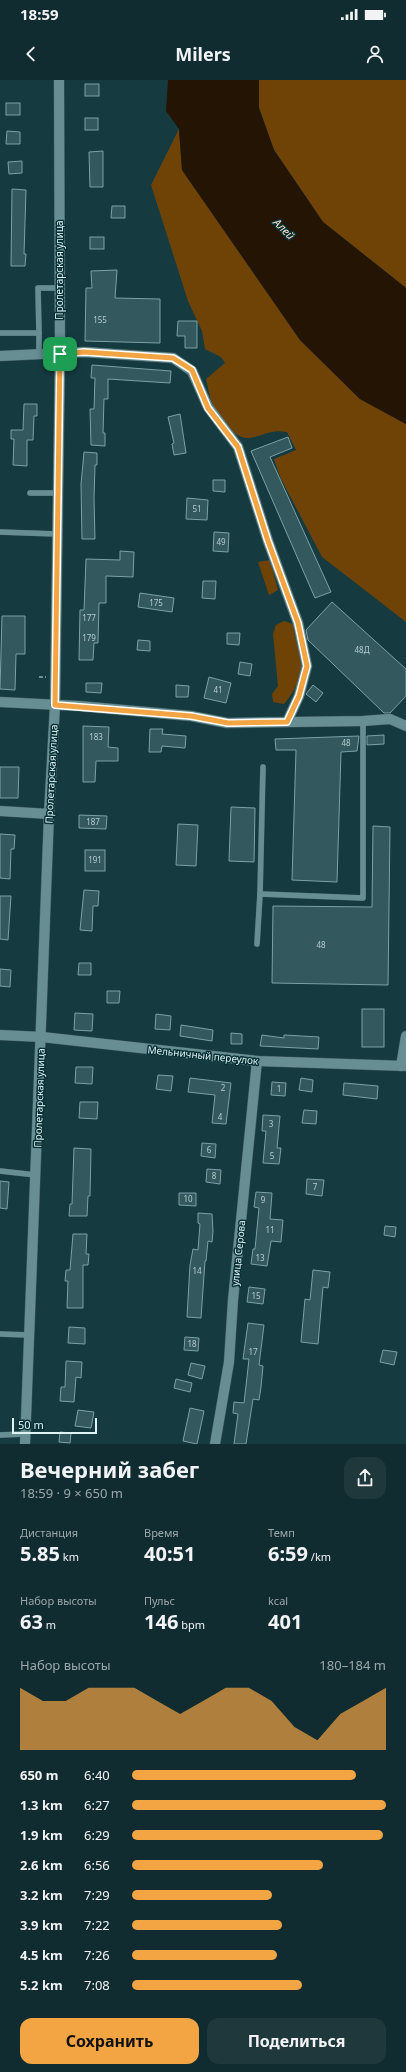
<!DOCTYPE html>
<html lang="ru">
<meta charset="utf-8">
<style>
:root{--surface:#102c30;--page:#1e383c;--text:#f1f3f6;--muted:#9ca7ab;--accent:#f3a443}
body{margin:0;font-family:"Noto Sans",sans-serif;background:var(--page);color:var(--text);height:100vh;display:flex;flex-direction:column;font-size:15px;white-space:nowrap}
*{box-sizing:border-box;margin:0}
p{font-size:13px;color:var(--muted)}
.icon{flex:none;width:22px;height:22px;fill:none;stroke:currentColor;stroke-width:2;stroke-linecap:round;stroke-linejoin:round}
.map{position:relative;height:1364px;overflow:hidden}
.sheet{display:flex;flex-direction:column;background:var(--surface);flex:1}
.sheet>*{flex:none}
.scale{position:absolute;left:12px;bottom:10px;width:85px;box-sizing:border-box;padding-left:4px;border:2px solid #def3f6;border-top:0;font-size:11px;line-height:14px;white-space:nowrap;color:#def3f6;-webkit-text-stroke:3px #083136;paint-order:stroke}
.pin{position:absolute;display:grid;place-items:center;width:34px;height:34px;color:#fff;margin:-17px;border-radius:8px;box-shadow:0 2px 6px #0006}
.round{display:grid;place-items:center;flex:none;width:42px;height:42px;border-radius:12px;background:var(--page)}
.headline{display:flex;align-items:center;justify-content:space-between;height:68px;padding:0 20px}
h1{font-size:22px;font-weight:700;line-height:30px}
.stats{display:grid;grid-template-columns:repeat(3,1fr);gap:6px;height:68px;padding:4px 20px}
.stats div{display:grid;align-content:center}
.stats b{font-size:20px;font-weight:700}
.stats small{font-size:11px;font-weight:400}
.stats p{font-size:11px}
.chart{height:112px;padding:8px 20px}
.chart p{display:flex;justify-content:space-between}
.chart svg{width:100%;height:72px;margin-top:4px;fill:var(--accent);opacity:.7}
.cta{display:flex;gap:8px;margin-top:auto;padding:8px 20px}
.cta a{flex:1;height:46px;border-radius:12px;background:var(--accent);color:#111;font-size:16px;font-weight:700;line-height:46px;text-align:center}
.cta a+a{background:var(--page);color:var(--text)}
ul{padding:0 20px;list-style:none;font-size:13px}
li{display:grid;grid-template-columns:64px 48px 1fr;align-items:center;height:30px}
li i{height:10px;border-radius:5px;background:var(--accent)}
.status{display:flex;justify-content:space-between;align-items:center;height:28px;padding:0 20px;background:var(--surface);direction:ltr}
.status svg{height:11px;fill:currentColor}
header{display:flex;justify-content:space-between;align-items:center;height:52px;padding:0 20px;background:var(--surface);font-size:18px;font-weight:700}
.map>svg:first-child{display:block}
</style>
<div class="status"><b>18:59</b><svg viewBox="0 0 49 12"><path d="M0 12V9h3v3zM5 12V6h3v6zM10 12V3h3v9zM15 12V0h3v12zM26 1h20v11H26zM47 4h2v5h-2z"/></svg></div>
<header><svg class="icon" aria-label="back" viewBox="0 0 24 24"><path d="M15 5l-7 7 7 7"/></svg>Milers<svg class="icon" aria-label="person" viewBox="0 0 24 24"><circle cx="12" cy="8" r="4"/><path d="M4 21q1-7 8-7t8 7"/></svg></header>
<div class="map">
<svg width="406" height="1364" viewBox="0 0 406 1364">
<rect width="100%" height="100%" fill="#153b40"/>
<g fill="#6e4305">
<polygon points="259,0 406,0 406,208 323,142 274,70 259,28"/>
<path d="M179 49 182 90 300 260 360 319 406 344V542L322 477 280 397 274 379 296 370 287 352C267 349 264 357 248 358 234 359 216 335 212 323 209 315 208 307 206 299L225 283 221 277 205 269 202 251 188 221 151 105Z"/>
<polygon points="270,480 278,510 269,515 258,482"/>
<path d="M284 541 293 544C293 555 299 564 301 575 304 594 296 610 284 624L273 622 272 614 278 606 273 554 276 545Z"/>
</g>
<polygon fill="#231404" points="168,0 259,0 259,28 274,70 323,142 406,208 406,344 360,319 300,260 182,90 179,49 166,31"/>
<g fill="#33595e" stroke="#7aa2a8">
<rect x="85" y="4" width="14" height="12"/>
<rect x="6" y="23" width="14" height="12"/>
<rect x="85" y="38" width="13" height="12"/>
<polygon points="7,51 20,52 20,64 6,64"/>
<polygon points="103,71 103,107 90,107 89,72"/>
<polygon points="22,81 22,93 9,94 8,82"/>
<polygon points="12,109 26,110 24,174 26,174 25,186 11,186"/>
<polygon points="112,126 125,126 125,138 111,138"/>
<rect x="90" y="157" width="14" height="12"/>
<polygon points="117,190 115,218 160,219 160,263 85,261 86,208 92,208 91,191"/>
<polygon points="178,241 197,241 197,268 185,268 185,256 177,256"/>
<polygon points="92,285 171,291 170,303 108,299 108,319 104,319 103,353 105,353 105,366 91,365 90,329 94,329 95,298 91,298"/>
<polygon points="24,324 37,324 37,336 34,336 33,360 27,360 27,386 13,385 14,359 11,359 11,350 23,350"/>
<polygon points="180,334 186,373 174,375 172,364 174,363 168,337"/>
<polygon points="288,357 292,368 270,377 331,512 315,518 251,371"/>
<polygon points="84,372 97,373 97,385 95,385 94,418 95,459 82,459 81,404"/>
<polygon points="213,400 225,400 225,412 213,411"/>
<polygon points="187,418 208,420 207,440 186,439"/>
<polygon points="214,452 229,453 228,472 213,471"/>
<polygon points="120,471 134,472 133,497 106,496 106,523 99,523 98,563 94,563 93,580 79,580 80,530 84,530 86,479 120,480"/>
<polygon points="203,501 216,501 215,519 202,518"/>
<polygon points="140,513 174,518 172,532 138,527"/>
<polygon points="332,522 406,589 406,616 390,633 384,633 308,560 306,550"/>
<polygon points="2,536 25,536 25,574 16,574 15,610 0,609"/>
<polygon points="227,553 240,553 239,565 227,564"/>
<polygon points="138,560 150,561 150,571 137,570"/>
<polygon points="240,582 252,584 250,596 238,594"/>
<polygon points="209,597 231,603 226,623 204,618"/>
<polygon points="86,603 102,603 101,613 86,612"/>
<polygon points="176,605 189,606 188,617 176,617"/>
<polygon points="313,605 323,613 316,622 306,614"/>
<polygon points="83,646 109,647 108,667 118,668 118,681 96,681 95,702 83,702"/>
<polygon points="150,649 163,649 162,654 186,656 185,668 162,666 161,672 149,672"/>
<polygon points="384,655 384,664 367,665 367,656"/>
<polygon points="359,656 357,671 341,672 337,802 292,800 296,670 276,670 275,659"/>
<polygon points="0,687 19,687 18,718 0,718"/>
<polygon points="231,727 255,728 254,782 229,781"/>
<polygon points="79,735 107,736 106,749 79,748"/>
<polygon points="178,744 198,745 196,786 176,785"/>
<polygon points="373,746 390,747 388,905 272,903 273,826 372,827"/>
<polygon points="0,754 15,755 14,769 11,769 10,799 0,798"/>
<rect x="85" y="770" width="20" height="21"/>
<polygon points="84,810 99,811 98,826 93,826 92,851 80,850"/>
<polygon points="0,816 11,816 8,860 0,859"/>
<polygon points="79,883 91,883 91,895 78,895"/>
<polygon points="0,889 11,890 10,907 0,906"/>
<polygon points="107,911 120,911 119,923 107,923"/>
<rect x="362" y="929" width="22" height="38"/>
<polygon points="75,933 93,934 92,951 74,950"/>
<polygon points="156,934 171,936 170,950 155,949"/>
<polygon points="181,945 213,950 212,961 180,956"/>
<polygon points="231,953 242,954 242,964 231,964"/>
<polygon points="262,955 284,958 284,955 319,957 318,969 260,966"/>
<polygon points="76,987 93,987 92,1004 75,1003"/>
<polygon points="158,995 173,996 171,1011 156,1009"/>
<polygon points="190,998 231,1003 226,1044 212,1043 215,1015 188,1012"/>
<polygon points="301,998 313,1000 312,1012 299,1010"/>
<polygon points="272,1002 286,1003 285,1016 271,1015"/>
<polygon points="344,1003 378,1006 377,1019 343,1015"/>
<polygon points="80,1022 98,1022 97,1039 79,1038"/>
<polygon points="304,1030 317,1031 316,1044 302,1043"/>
<polygon points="263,1035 280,1036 277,1068 281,1068 279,1084 263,1083 266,1051 262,1051"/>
<polygon points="202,1063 216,1064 215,1078 201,1076"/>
<polygon points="74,1068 91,1069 90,1116 88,1116 87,1136 69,1136 70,1124 72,1124"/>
<polygon points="207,1089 221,1090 220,1104 206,1102"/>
<polygon points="307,1099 324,1100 322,1116 306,1114"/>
<polygon points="0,1101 9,1102 7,1129 0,1128"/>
<polygon points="256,1112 272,1113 270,1139 283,1140 281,1162 271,1161 267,1186 251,1184 253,1169 255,1169 259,1128 254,1127"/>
<polygon points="179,1113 196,1113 196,1126 179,1125"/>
<polygon points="198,1133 212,1134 213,1151 212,1162 208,1161 206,1181 205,1181 201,1238 187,1237 190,1185 193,1169 198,1170 200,1144 198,1143"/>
<polygon points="385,1146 396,1147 395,1157 384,1155"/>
<polygon points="73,1154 87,1154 86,1174 89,1174 88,1185 83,1185 83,1228 67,1228 68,1201 65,1201 66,1190 70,1190"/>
<polygon points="313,1190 330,1192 328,1208 323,1207 318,1264 301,1262 305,1219 310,1220"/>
<polygon points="249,1207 265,1209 263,1224 247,1222"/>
<polygon points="248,1243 264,1245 259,1285 263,1286 261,1307 259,1320 253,1319 246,1364 234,1364 238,1334 233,1333 234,1322 244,1323 247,1297 249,1279 243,1279"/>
<polygon points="69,1247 85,1248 85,1264 68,1263"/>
<polygon points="185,1257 199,1258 198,1271 184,1270"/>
<polygon points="383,1270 397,1272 394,1285 380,1282"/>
<polygon points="66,1281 82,1282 81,1298 76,1297 74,1322 60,1321 61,1307 65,1307"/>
<polygon points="191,1283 205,1286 202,1299 188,1295"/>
<polygon points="176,1299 192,1303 190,1312 174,1308"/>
<polygon points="190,1328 204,1331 197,1364 183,1361"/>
<polygon points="78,1330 94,1332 91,1348 75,1346"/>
<polygon points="60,1352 71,1353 70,1363 59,1362"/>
</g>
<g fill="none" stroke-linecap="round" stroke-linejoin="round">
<defs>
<g id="lane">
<polyline points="0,253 39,253 39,274"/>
<polyline points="39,253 38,208 59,208"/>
<polyline points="30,413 57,413"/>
<polyline points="0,452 56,454"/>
<polyline points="263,687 260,814 363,818 363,641"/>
<polyline points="257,864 260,814"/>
<polyline points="0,1091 36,1095"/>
<polyline points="0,1254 28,1255"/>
<polyline points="0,1355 25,1354"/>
</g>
<g id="street">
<polyline points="0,276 84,272 173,278 192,291 208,327 238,367 268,461 298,543 307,586 299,616 287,642"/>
<polyline points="0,622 79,626 191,636 227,643 363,641 390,639 406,646"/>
<polyline points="0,955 42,957 257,981 406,986"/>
<polyline points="401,986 406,956"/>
<polyline points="215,1364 229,1282 233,1220 257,981"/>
</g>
<g id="secondary">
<polyline points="0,731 49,734"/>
<polyline points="25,1364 49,734 55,625 60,274 59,0"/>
</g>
</defs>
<use href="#lane" stroke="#3d585b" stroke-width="6"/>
<use href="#street" stroke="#3d585b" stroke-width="11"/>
<use href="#secondary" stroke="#3d585b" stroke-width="11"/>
<polyline stroke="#729094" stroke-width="2" stroke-dasharray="4 2" stroke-linecap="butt" points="39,597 46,597"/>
<use href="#lane" stroke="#668e93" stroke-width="5.5"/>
<use href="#street" stroke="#668e93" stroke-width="10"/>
<use href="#secondary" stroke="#668e93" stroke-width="10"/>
</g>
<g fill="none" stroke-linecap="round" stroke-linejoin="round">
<defs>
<polygon id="route" points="84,272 173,278 192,290 208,328 238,367 268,461 298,543 307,586 299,616 287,642 228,643 191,636 55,625 60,274"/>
</defs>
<use href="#route" stroke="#fff" stroke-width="8"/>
<use href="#route" stroke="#f3a443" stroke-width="5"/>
</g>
<g text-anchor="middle" stroke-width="3" stroke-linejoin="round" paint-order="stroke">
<g font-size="8" fill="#b3ccd0">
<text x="100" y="243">155</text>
<text x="197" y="432">51</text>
<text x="221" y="465">49</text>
<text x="156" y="526">175</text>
<text x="89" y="541">177</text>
<text x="89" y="561">179</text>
<text x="362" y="573">48Д</text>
<text x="218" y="613">41</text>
<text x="96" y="660">183</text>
<text x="346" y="666">48</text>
<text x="93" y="745">187</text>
<text x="95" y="783">191</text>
<text x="321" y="868">48</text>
<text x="223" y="1011">2</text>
<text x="279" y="1012">1</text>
<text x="220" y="1040">4</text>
<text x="271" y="1047">3</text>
<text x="209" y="1073">6</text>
<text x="272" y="1079">5</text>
<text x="214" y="1099">8</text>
<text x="315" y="1110">7</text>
<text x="188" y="1122">10</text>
<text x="263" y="1123">9</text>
<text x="270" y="1153">11</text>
<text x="260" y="1181">13</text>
<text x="197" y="1194">14</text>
<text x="256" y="1219">15</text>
<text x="192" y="1267">18</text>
<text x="253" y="1275">17</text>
</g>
<g font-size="10" fill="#def3f6" stroke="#083136">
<text transform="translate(59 190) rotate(-90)" y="4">Пролетарская улица</text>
<text transform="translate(51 694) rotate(-87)" y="4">Пролетарская улица</text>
<text transform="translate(203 975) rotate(6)" y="4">Мельничный переулок</text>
<text transform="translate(39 1018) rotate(-88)" y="4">Пролетарская улица</text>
<text transform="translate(238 1173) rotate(-84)" y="4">улица Серова</text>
</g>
<g font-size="11" font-style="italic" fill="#fadec1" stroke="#083136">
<text transform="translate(284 149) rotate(45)" y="4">Алей</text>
</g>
</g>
</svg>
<div class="scale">50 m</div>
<div class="pin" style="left:60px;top:274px;background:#1e9e55"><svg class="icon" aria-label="arrive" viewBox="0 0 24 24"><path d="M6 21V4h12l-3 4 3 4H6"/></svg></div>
</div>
<section class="sheet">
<div class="headline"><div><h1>Вечерний забег</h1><p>18:59 · 9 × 650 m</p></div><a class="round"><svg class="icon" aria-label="share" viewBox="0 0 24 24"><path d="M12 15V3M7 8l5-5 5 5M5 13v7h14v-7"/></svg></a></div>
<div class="stats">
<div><p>Дистанция</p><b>5.85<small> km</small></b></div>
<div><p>Время</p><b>40:51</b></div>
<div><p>Темп</p><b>6:59<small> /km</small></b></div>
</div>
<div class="stats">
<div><p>Набор высоты</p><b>63<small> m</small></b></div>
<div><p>Пульс</p><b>146<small> bpm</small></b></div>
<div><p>kcal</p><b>401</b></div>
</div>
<div class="chart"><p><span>Набор высоты</span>180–184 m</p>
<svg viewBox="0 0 160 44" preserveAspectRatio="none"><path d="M0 44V6L10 14L20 14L30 6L40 6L50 6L60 14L70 22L80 14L90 6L100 6L110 14L120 30L130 38L140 22L150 14L160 6V44z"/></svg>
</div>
<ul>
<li><b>650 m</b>6:40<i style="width:88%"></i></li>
<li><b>1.3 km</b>6:27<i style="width:100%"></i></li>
<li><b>1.9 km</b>6:29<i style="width:99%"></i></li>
<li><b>2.6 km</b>6:56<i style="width:75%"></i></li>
<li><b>3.2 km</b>7:29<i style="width:55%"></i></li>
<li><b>3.9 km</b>7:22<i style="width:59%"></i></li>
<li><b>4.5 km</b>7:26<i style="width:57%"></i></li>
<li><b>5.2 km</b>7:08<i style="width:67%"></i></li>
</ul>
<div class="cta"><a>Сохранить</a><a>Поделиться</a></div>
</section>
